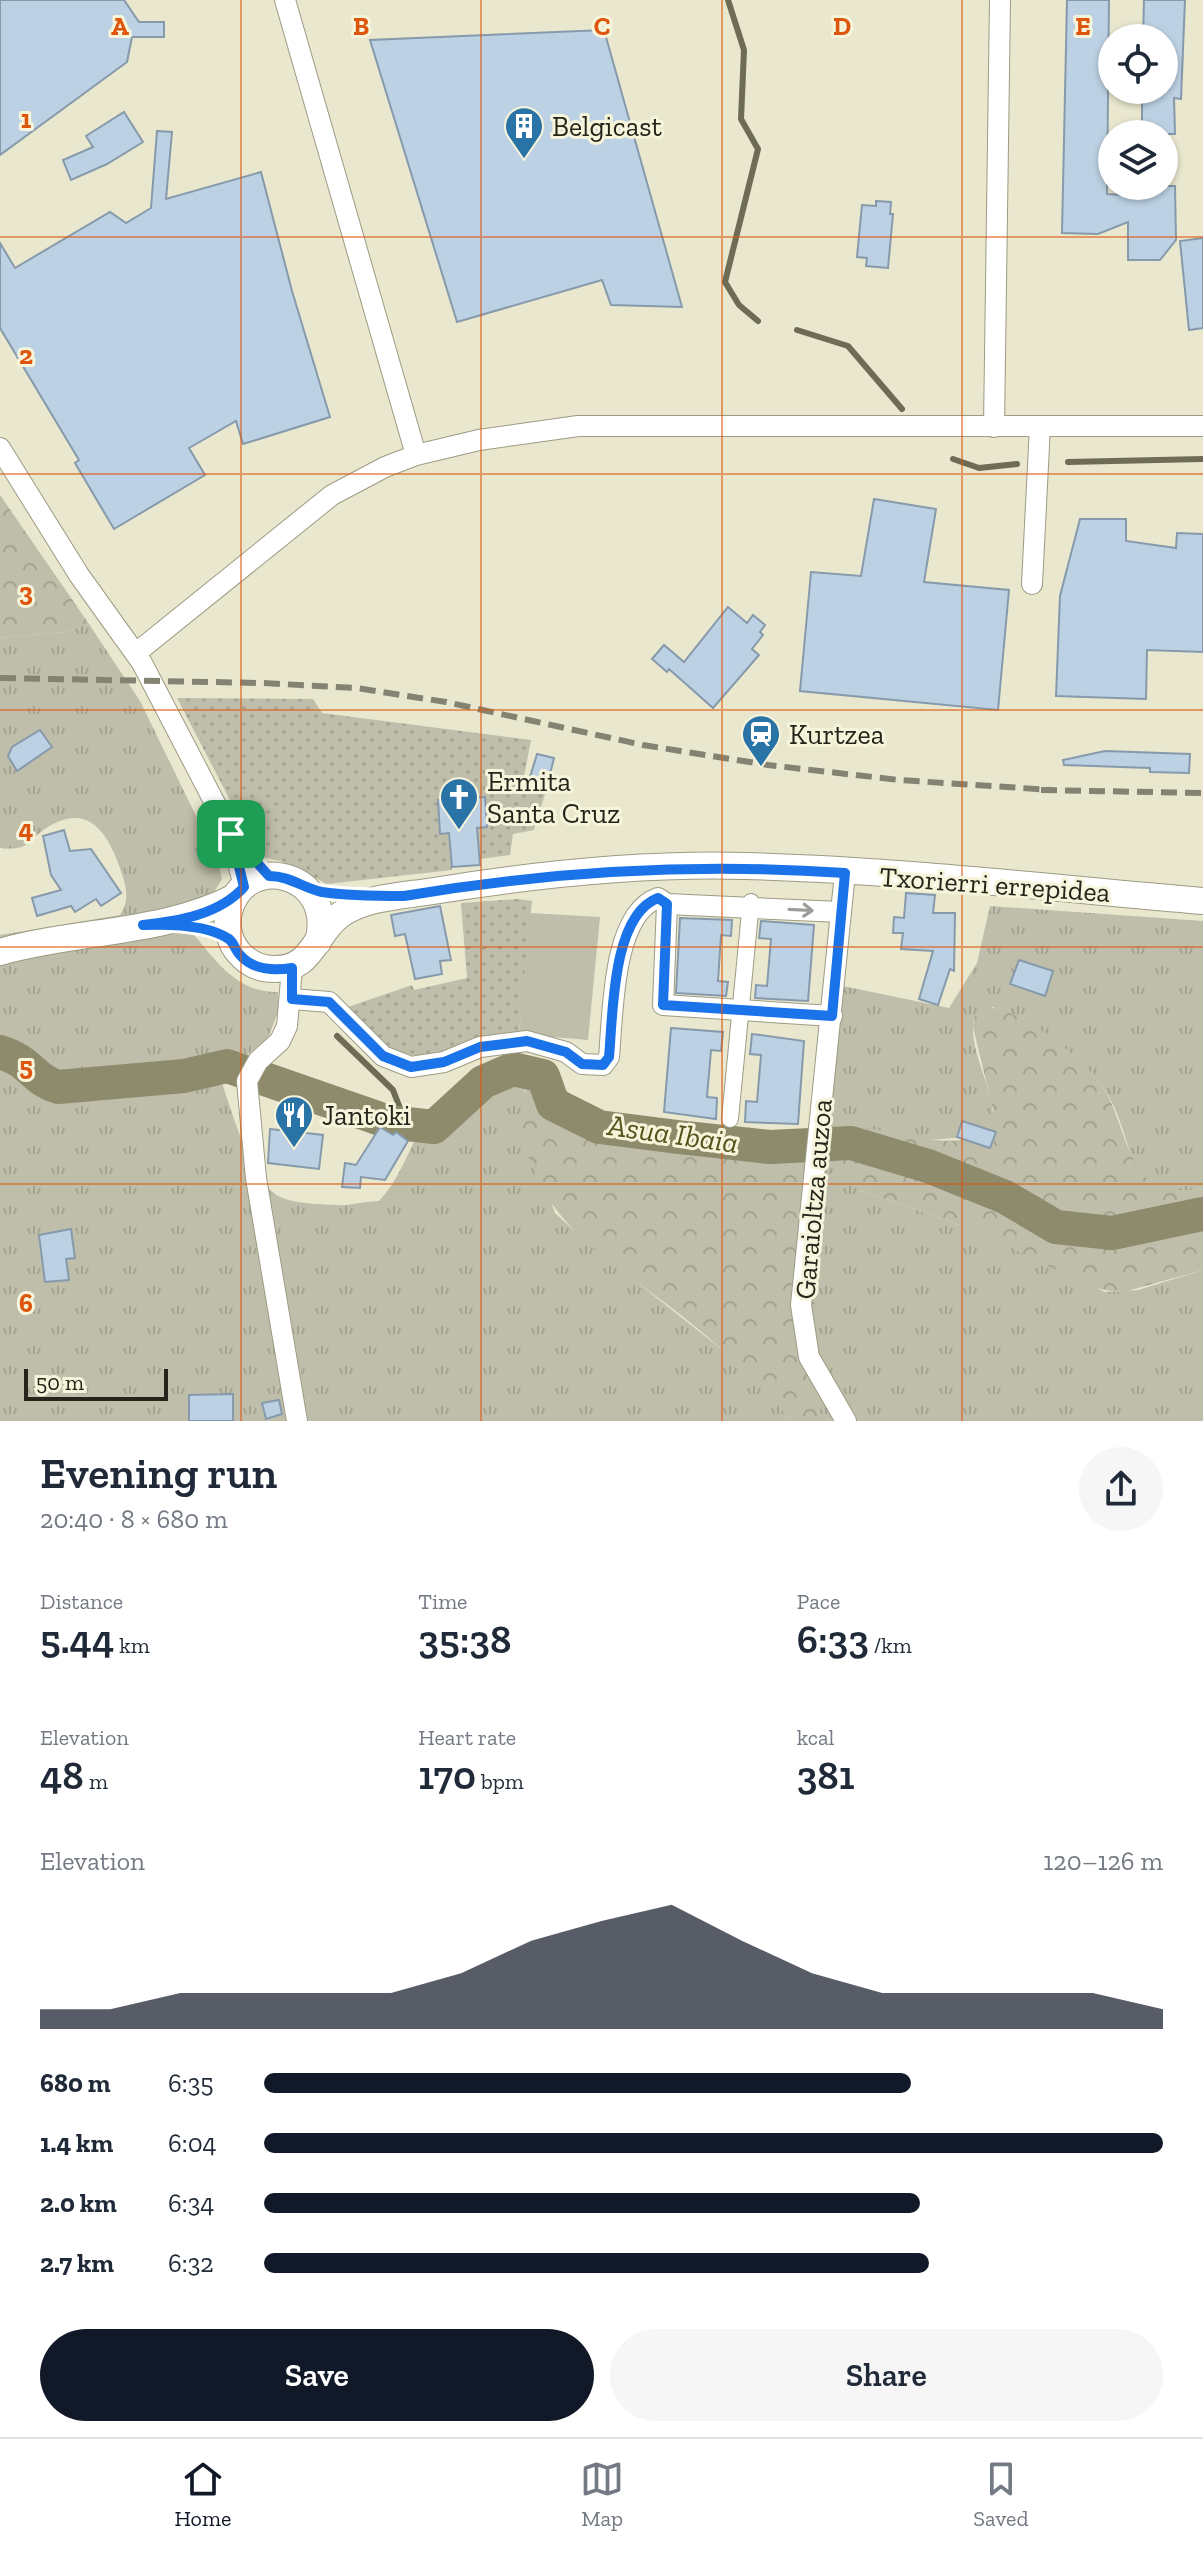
<!DOCTYPE html>
<meta charset="utf-8">
<style>
:root{--surface:#fff;--page:#f6f6f7;--text:#1f2937;--muted:#747a83;--line:#e0e1e3;--accent:#111827}
body{margin:0;font-family:"Zilla Slab",serif;background:var(--page);color:var(--text);height:100vh;display:flex;flex-direction:column;font-size:30px;white-space:nowrap}
*{box-sizing:border-box;margin:0}
p{font-size:26px;color:var(--muted)}
.icon{flex:none;width:44px;height:44px;fill:none;stroke:currentColor;stroke-width:2;stroke-linecap:round;stroke-linejoin:round}
.map{position:relative;height:1421px;overflow:hidden}
.details{display:flex;flex-direction:column;background:var(--surface);flex:1}
.details>*{flex:none}
.fabs{position:absolute;left:1098px;top:24px;display:grid;gap:16px}
.fabs a{display:grid;place-items:center;width:80px;height:80px;border-radius:50%;background:var(--surface);box-shadow:0 2px 6px #0004;font-size:40px}
.scale{position:absolute;left:24px;bottom:20px;width:144px;box-sizing:border-box;padding-left:8px;border:4px solid #25241b;border-top:0;font-size:22px;line-height:28px;white-space:nowrap;color:#25241b;-webkit-text-stroke:6px #f6f5db;paint-order:stroke}
.pin{position:absolute;display:grid;place-items:center;width:68px;height:68px;color:#fff;margin:-34px;border-radius:16px;box-shadow:0 4px 12px #0006}
.round{display:grid;place-items:center;flex:none;width:84px;height:84px;border-radius:42px;background:var(--page)}
.headline{display:flex;align-items:center;justify-content:space-between;height:136px;padding:0 40px}
h1{font-size:44px;font-weight:600;line-height:60px}
.figures{display:grid;grid-template-columns:repeat(3,1fr);gap:12px;height:136px;padding:8px 40px}
.figures div{display:grid;align-content:center}
.figures b{font-size:40px;font-weight:600}
.figures small{font-size:22px;font-weight:400}
.figures p{font-size:22px}
.chart{height:224px;padding:16px 40px}
.chart p{display:flex;justify-content:space-between}
.chart svg{width:100%;height:144px;margin-top:8px;fill:var(--accent);opacity:.7}
.action{display:flex;gap:16px;margin-top:auto;padding:16px 40px}
.action a{flex:1;height:92px;border-radius:48px;background:var(--accent);color:#fff;font-size:32px;font-weight:600;line-height:92px;text-align:center}
.action a+a{background:var(--page);color:var(--text)}
ul{padding:0 40px;list-style:none;font-size:26px}
li{display:grid;grid-template-columns:128px 96px 1fr;align-items:center;height:60px}
li i{height:20px;border-radius:10px;background:var(--accent)}
.menu{display:flex;justify-content:space-around;align-items:center;height:112px;border-top:2px solid var(--line);background:var(--surface);font-size:22px;color:var(--muted)}
.menu a{display:grid;justify-items:center;gap:4px}
.menu .current{color:var(--accent)}
.map>svg:first-child{display:block}
</style>
<div class="map">
<svg width="1203" height="1421" viewBox="0 0 1203 1421">
<defs>
<pattern id="grass-tufts" width="24" height="20" patternUnits="userSpaceOnUse" patternTransform="scale(2)"><rect width="24" height="20" fill="#bfbeaa"/><path d="M3 7l-1-3M5 7V3M7 7l1-3M15 17l-1-3M17 17v-4M19 17l1-3" fill="none" stroke="#a4a392"/></pattern>
<pattern id="forest-crowns" width="20" height="18" patternUnits="userSpaceOnUse" patternTransform="scale(2)"><rect width="20" height="18" fill="#bfbeaa"/><path d="M2 6a3 3 0 1 1 6 0M12 15a3 3 0 1 1 6 0" fill="none" stroke="#a4a392"/></pattern>
<pattern id="park-dots" width="8" height="8" patternUnits="userSpaceOnUse" patternTransform="scale(2)"><rect width="8" height="8" fill="#bfbeaa"/><path d="M2 2h.1M6 6h.1" fill="none" stroke="#a4a392" stroke-width="1.8" stroke-linecap="round"/></pattern>
</defs>
<rect width="100%" height="100%" fill="#e9e7ce"/>
<g fill="url(#grass-tufts)">
<path d="M89 624 140 701 217 859 222 879 191 931C215 960 237 993 278 992V1012L268 1038 237 1063 215 1064C229 1098 248 1181 280 1197 295 1204 319 1204 336 1205 351 1206 364 1201 379 1201 397 1182 405 1159 417 1136 439 1093 485 1075 531 1075L525 1090 523 1120 555 1213 590 1245 739 1363 766 1389 791 1421H0V935L120 915C129 902 127 889 122 874 111 839 91 800 48 827 26 841 31 851 0 848V638L64 632Z"/>
<path d="M990 906 1203 921V1188C1124 1205 1135 1141 1109 1097 1085 1056 1035 1027 993 1007L975 1015C968 1037 981 1065 987 1086 990 1099 997 1115 989 1127 973 1148 851 1137 821 1136L843 986 949 1008 977 963Z"/>
<polygon points="822,1139 859,1190 977,1231 1105,1292 1138,1290 1203,1270 1203,1421 819,1421 819,1399 811,1364 806,1186 778,1142"/>
</g>
<g fill="url(#forest-crowns)">
<polygon points="0,495 89,624 64,632 0,638"/>
<path d="M986 1007C1024 1009 1095 1066 1110 1100 1131 1147 1133 1203 1203 1188V1270L1120 1293 1091 1287 977 1231 859 1190 837 1174 821 1136C837 1132 854 1128 870 1129 906 1132 962 1156 990 1125L993 1110 973 1027 975 1015Z"/>
<path d="M531 1075 561 1085 596 1120 635 1135 778 1142C791 1162 807 1183 815 1206 831 1252 808 1311 810 1360 812 1381 825 1401 819 1421H791C759 1380 722 1348 682 1316 621 1267 555 1235 529 1158 520 1131 520 1100 531 1075Z"/>
</g>
<g fill="url(#park-dots)">
<polygon points="177,698 313,699 322,713 531,740 521,792 545,794 534,830 513,834 510,855 480,859 477,828 487,827 484,797 438,800 440,833 449,833 452,870 327,884 283,862 259,856"/>
<polygon points="518,899 532,901 519,1034 427,1059 390,1049 348,1007 412,985 414,990 467,978 461,903"/>
</g>
<polygon fill="#bfbeaa" points="530,913 600,917 588,1040 519,1034"/>
<g fill="none" stroke-linecap="round" stroke-linejoin="round">
<g stroke="#6e6c54" stroke-width="6">
<polyline points="728,0 744,50 741,119 758,149 725,282 739,305 758,321"/>
<polyline points="797,330 848,346 902,409"/>
<polyline points="953,459 979,468 1017,464"/>
<polyline points="1068,462 1203,459"/>
<polyline points="337,1036 393,1090 406,1124"/>
</g>
<path stroke="#8d8b6c" stroke-width="34" d="M0 1052C31 1061 32 1079 58 1087L184 1076 227 1066 389 1122 434 1127 483 1082 513 1069 543 1076 553 1104 599 1127 678 1137 770 1147 851 1143 928 1166 1005 1197 1056 1227 1112 1233 1203 1214"/>
</g>
<g fill="#bcd1e3" stroke="#869aab" stroke-width="2">
<polygon points="0,0 124,0 139,22 164,22 164,37 132,37 127,62 0,155"/>
<polygon points="1067,0 1109,0 1107,194 1141,196 1141,186 1175,186 1176,240 1160,260 1128,260 1128,222 1098,234 1062,233"/>
<polygon points="1144,0 1185,0 1181,99 1174,98 1175,134 1142,134 1142,90 1164,90 1164,38 1143,38"/>
<polygon points="604,30 682,307 611,305 602,280 457,322 370,40"/>
<polygon points="124,112 143,142 107,164 71,180 63,160 93,147 86,136"/>
<polygon points="157,131 172,132 166,199 261,172 292,291 330,417 243,444 236,421 189,448 205,475 114,529 75,463 79,460 0,328 0,243 15,268 110,212 126,223 151,208"/>
<polygon points="876,201 891,202 890,214 893,214 888,268 866,266 867,258 857,257 862,205 876,206"/>
<polygon points="1203,238 1203,328 1189,330 1180,241"/>
<polygon points="874,499 936,509 924,582 1009,590 998,710 800,691 811,572 861,576"/>
<polygon points="1080,519 1126,519 1126,541 1176,548 1177,533 1203,534 1203,652 1147,650 1146,699 1056,696 1060,596"/>
<polygon points="728,607 747,623 753,615 765,625 760,632 763,635 752,649 759,655 713,708 669,669 667,672 652,659 664,645 684,662"/>
<polygon points="40,730 52,747 17,771 8,756 12,747"/>
<polygon points="1105,751 1190,754 1189,773 1150,772 1150,768 1064,765 1063,760"/>
<polygon points="537,754 554,758 548,782 530,777"/>
<polygon points="485,797 487,827 477,828 480,865 452,867 449,833 440,834 438,800"/>
<polygon points="64,830 70,851 91,849 121,893 101,906 96,899 75,912 71,906 37,916 32,898 61,890 51,875 43,836"/>
<polygon points="906,893 935,895 933,913 955,913 954,971 950,969 938,1005 919,999 933,951 901,949 903,933 893,933 894,917 904,918"/>
<polygon points="440,906 451,960 440,961 442,974 415,979 405,934 395,936 391,915"/>
<polygon points="680,918 732,920 731,936 721,935 718,981 728,982 726,996 676,993"/>
<polygon points="761,921 814,925 808,1001 755,998 756,985 767,986 771,939 759,938"/>
<polygon points="1019,960 1053,971 1045,996 1010,984"/>
<polygon points="671,1028 723,1032 721,1051 711,1050 707,1097 717,1098 716,1119 664,1112"/>
<polygon points="752,1034 804,1041 798,1124 745,1122 746,1101 757,1102 761,1055 750,1054"/>
<polygon points="962,1121 996,1132 990,1148 957,1137"/>
<polygon points="380,1127 393,1135 396,1132 408,1141 385,1180 361,1177 360,1188 342,1187 345,1163 356,1165"/>
<polygon points="270,1129 323,1135 319,1169 268,1163"/>
<polygon points="71,1229 75,1258 66,1259 69,1280 45,1282 39,1235"/>
<polygon points="233,1394 233,1421 189,1421 189,1395"/>
<polygon points="279,1400 282,1414 266,1419 262,1403"/>
</g>
<g fill="none" stroke-linecap="round" stroke-linejoin="round">
<defs>
<polyline id="pedestrian" points="730,1119 751,902"/>
<g id="minor">
<polyline points="285,0 416,455"/>
<polyline points="994,427 1000,0"/>
<polyline points="0,448 79,575 142,663 231,834 244,887"/>
<polyline points="1032,584 1040,426"/>
<polyline points="136,653 332,495 385,467 416,455 479,440 578,426 1203,426"/>
<polyline points="845,873 801,1305 809,1357 846,1421"/>
<polyline points="667,904 663,1005 832,1016"/>
<polyline points="292,968 287,1026 280,1041 258,1061 247,1081 256,1178 297,1421"/>
<path d="M292 999 329 1002 383 1056 411 1067 444 1062 480 1047 527 1041 566 1052 582 1064 603 1065 609 1057C613 1014 612 914 658 898L667 904 840 912"/>
</g>
<g id="tertiary">
<path d="M318 942C337 872 244 850 229 912 225 927 230 945 242 956 251 965 262 969 274 969 313 970 314 934 340 915 363 898 399 896 427 892 531 875 640 863 745 866 898 870 1051 888 1203 901"/>
<path d="M0 952C77 930 164 934 235 897"/>
</g>
</defs>
<use href="#pedestrian" stroke="#9d9b83" stroke-width="18"/>
<use href="#minor" stroke="#9d9b83" stroke-width="22"/>
<use href="#tertiary" stroke="#9d9b83" stroke-width="28"/>
<use href="#pedestrian" stroke="#fff" stroke-width="16"/>
<use href="#minor" stroke="#fff" stroke-width="20"/>
<use href="#tertiary" stroke="#fff" stroke-width="26"/>
<g stroke="#848372" stroke-width="6" stroke-dasharray="16 8" stroke-linecap="butt">
<polyline points="0,678 262,683 356,688 446,702 643,745 768,765 899,780 1052,790"/>
<polyline points="1041,790 1203,793"/>
</g>
</g>
<defs><path id="oneway-shaft" d="M-6 0H5M1.5-3L5.5 0L1.5 3" fill="none" stroke-width="1.6" stroke-linecap="round" stroke-linejoin="round" transform="scale(2)"/></defs>
<use stroke="#9d9c98" href="#oneway-shaft" transform="translate(801 910) rotate(3)"/>
<g fill="none" stroke-linecap="round" stroke-linejoin="round">
<defs>
<path id="route" d="M231 834 269 876C290 876 303 888 322 892 349 896 377 896 404 896 551 871 697 863 845 873L832 1016 663 1005 667 904 658 898C612 915 613 1014 609 1057L603 1065 582 1064 566 1052 527 1041 480 1047 444 1062 411 1067 383 1056 329 1002 292 999V968C273 971 253 970 240 955 235 950 234 943 229 939 207 924 168 924 143 925 178 921 219 915 244 887Z"/>
</defs>
<use href="#route" stroke="#fff" stroke-width="16"/>
<use href="#route" stroke="#1a73e8" stroke-width="10"/>
</g>
<path fill="none" stroke="#de560d" stroke-width="2" stroke-opacity="0.55" d="M241 0V1421M481 0V1421M722 0V1421M962 0V1421M0 237H1203M0 474H1203M0 710H1203M0 947H1203M0 1184H1203"/>
<defs>
<symbol id="building-pin" viewBox="-11 -11 22 30"><path d="M0 17L-7.5 6A9.5 9.5 0 1 1 7.5 6Z" fill="#2a73a7" stroke="#f6f5db"/><path d="M-4-6H4V6H1V3H-1V6H-4ZM-2.5-4.3h1.7v1.8h-1.7ZM.8-4.3h1.7v1.8H.8ZM-2.5-1h1.7V.8h-1.7ZM.8-1h1.7V.8H.8Z" fill="#fff"/></symbol>
<symbol id="station-pin" viewBox="-11 -11 22 30"><path d="M0 17L-7.5 6A9.5 9.5 0 1 1 7.5 6Z" fill="#2a73a7" stroke="#f6f5db"/><path d="M-3-6H3Q5-6 5-4V2Q5 4 3 4L4.5 6H3L1.5 4h-3L-3 6H-4.5L-3 4Q-5 4-5 2V-4Q-5-6-3-6ZM-3.5-4v3h7v-3ZM-3.5 1v1.5H-2V1ZM2 1v1.5H3.5V1Z" fill="#fff"/></symbol>
<symbol id="church-pin" viewBox="-11 -11 22 30"><path d="M0 17L-7.5 6A9.5 9.5 0 1 1 7.5 6Z" fill="#2a73a7" stroke="#f6f5db"/><path d="M-1.2-6h2.4v3.5h3.3v2.4h-3.3V6h-2.4V-.1h-3.3v-2.4h3.3Z" fill="#fff"/></symbol>
<symbol id="restaurant-pin" viewBox="-11 -11 22 30"><path d="M0 17L-7.5 6A9.5 9.5 0 1 1 7.5 6Z" fill="#2a73a7" stroke="#f6f5db"/><path d="M-5-6h1v4h1v-4h1v4h1v-4h1v5L-1.5 .5V6h-2V.5L-5-1ZM5-6V6H3V1.5H1.5Q1.5-4 5-6Z" fill="#fff"/></symbol>
</defs>
<g fill-rule="evenodd">
<use href="#building-pin" x="502" y="104" width="44" height="60"/>
<use href="#station-pin" x="739" y="712" width="44" height="60"/>
<use href="#church-pin" x="437" y="775" width="44" height="60"/>
<use href="#restaurant-pin" x="272" y="1093" width="44" height="60"/>
</g>
<g text-anchor="middle" stroke-width="6" stroke-linejoin="round" paint-order="stroke">
<g font-size="28" fill="#25241b" stroke="#f6f5db" text-anchor="start">
<text x="552" y="136">Belgicast</text>
<text x="789" y="744">Kurtzea</text>
<text x="487" y="791">Ermita<tspan x="487" dy="32">Santa Cruz</tspan></text>
<text x="322" y="1125">Jantoki</text>
</g>
<g font-size="28" fill="#25241b" stroke="#f6f5db">
<text transform="translate(995 884) rotate(4)" y="10">Txorierri errepidea</text>
<text transform="translate(813 1199) rotate(-85)" y="10">Garaioltza auzoa</text>
</g>
<g font-size="30" font-style="italic" fill="#58531d" stroke="#f6f5db">
<text transform="translate(673 1134) rotate(8)" y="10">Asua Ibaia</text>
</g>
</g>
<g font-size="26" text-anchor="middle" font-weight="bold" fill="#de560d" stroke="#f6f5db" stroke-width="6" stroke-linejoin="round" paint-order="stroke">
<text x="120" y="35">A</text>
<text x="361" y="35">B</text>
<text x="602" y="35">C</text>
<text x="842" y="35">D</text>
<text x="1083" y="35">E</text>
<text x="26" y="128">1</text>
<text x="26" y="364">2</text>
<text x="26" y="601">3</text>
<text x="26" y="838">4</text>
<text x="26" y="1075">5</text>
<text x="26" y="1312">6</text>
</g>
</svg>
<div class="fabs">
<a><svg class="icon" aria-label="locate" viewBox="0 0 24 24"><circle cx="12" cy="12" r="6"/><path d="M12 2v4M12 18v4M2 12h4M18 12h4"/></svg></a>
<a><svg class="icon" aria-label="layers" viewBox="0 0 24 24"><path d="M12 4l9 5-9 5-9-5zM3 14l9 5 9-5"/></svg></a>
</div>
<div class="scale">50 m</div>
<div class="pin" style="left:231px;top:834px;background:#1e9e55"><svg class="icon" aria-label="arrive" viewBox="0 0 24 24"><path d="M6 21V4h12l-3 4 3 4H6"/></svg></div>
</div>
<section class="details">
<div class="headline"><div><h1>Evening run</h1><p>20:40 · 8 × 680 m</p></div><a class="round"><svg class="icon" aria-label="share" viewBox="0 0 24 24"><path d="M12 15V3M7 8l5-5 5 5M5 13v7h14v-7"/></svg></a></div>
<div class="figures">
<div><p>Distance</p><b>5.44<small> km</small></b></div>
<div><p>Time</p><b>35:38</b></div>
<div><p>Pace</p><b>6:33<small> /km</small></b></div>
</div>
<div class="figures">
<div><p>Elevation</p><b>48<small> m</small></b></div>
<div><p>Heart rate</p><b>170<small> bpm</small></b></div>
<div><p>kcal</p><b>381</b></div>
</div>
<div class="chart"><p><span>Elevation</span>120–126 m</p>
<svg viewBox="0 0 160 44" preserveAspectRatio="none"><path d="M0 44V38L10 38L20 33L30 33L40 33L50 33L60 27L70 17L80 11L90 6L100 17L110 27L120 33L130 33L140 33L150 33L160 38V44z"/></svg>
</div>
<ul>
<li><b>680 m</b>6:35<i style="width:72%"></i></li>
<li><b>1.4 km</b>6:04<i style="width:100%"></i></li>
<li><b>2.0 km</b>6:34<i style="width:73%"></i></li>
<li><b>2.7 km</b>6:32<i style="width:74%"></i></li>
</ul>
<div class="action"><a>Save</a><a>Share</a></div>
</section>
<nav class="menu">
<a class="current"><svg class="icon" aria-label="home" viewBox="0 0 24 24"><path d="M3 11l9-7 9 7M6 9v11h12V9"/></svg>Home</a>
<a><svg class="icon" aria-label="map" viewBox="0 0 24 24"><path d="M3 6l6-2 6 2 6-2v14l-6 2-6-2-6 2zM9 4v14M15 6v14"/></svg>Map</a>
<a><svg class="icon" aria-label="saved" viewBox="0 0 24 24"><path d="M7 4h10v16l-5-4-5 4z"/></svg>Saved</a>
</nav>
